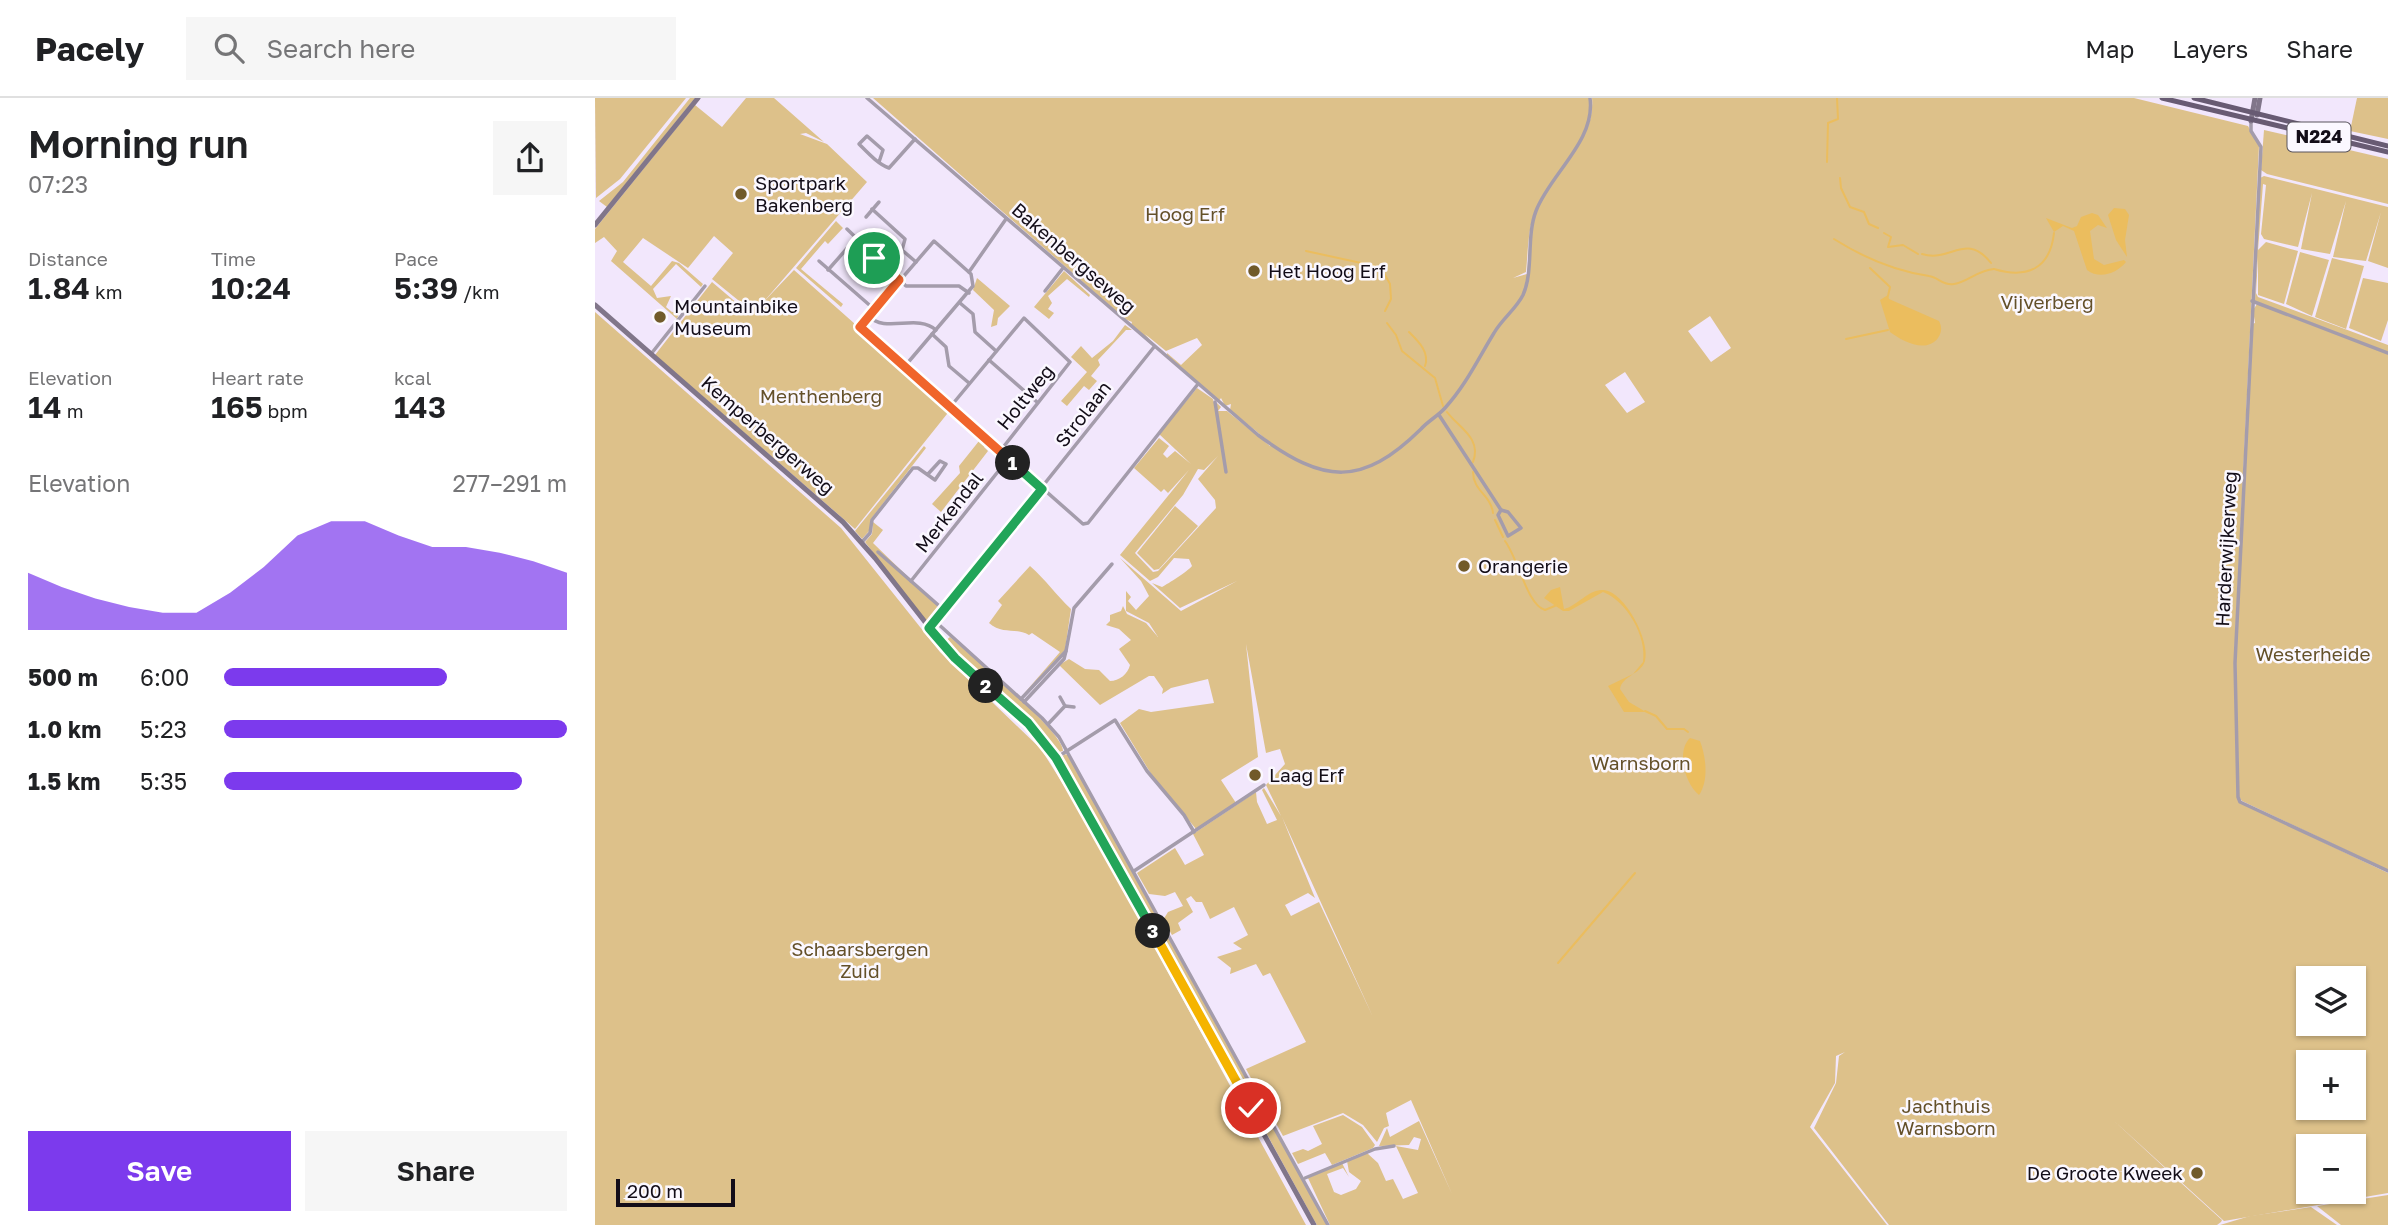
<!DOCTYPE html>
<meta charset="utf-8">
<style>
:root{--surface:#fff;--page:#f6f6f6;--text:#202124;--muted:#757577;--line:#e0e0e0;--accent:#7c3aed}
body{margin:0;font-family:"Golos Text",sans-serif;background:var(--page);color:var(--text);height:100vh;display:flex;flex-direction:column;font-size:26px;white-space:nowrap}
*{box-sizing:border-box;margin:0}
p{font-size:23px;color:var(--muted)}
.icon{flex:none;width:38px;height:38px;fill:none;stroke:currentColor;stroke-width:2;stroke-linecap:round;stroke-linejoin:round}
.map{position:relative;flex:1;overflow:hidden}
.side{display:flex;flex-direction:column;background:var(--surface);width:595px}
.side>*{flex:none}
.buttons{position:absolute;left:1701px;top:868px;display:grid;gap:14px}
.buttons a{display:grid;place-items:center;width:70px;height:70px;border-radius:0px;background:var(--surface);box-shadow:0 2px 5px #0004;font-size:35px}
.scale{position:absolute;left:21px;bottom:18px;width:119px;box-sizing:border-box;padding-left:7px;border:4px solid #130d18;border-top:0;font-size:19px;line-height:24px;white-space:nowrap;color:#130d18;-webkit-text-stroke:5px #fbf8ff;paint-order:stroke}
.pin{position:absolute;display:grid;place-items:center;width:60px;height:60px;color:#fff;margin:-30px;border:4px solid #fff;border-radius:50%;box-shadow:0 2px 7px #0007}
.km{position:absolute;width:35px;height:35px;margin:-18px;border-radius:50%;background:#222;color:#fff;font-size:19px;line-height:35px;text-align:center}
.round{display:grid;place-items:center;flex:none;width:74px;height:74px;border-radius:0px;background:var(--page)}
.headline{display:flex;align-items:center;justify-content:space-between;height:119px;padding:0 28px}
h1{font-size:38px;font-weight:600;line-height:52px}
.stats{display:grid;grid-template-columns:repeat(3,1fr);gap:10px;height:119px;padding:7px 28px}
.stats div{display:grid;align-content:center}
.stats b{font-size:30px;font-weight:600}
.stats small{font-size:19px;font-weight:400}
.stats p{font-size:19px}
.chart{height:196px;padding:14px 28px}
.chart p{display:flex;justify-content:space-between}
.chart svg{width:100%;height:126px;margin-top:7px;fill:var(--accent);opacity:.7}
.cta{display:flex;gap:14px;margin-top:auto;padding:14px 28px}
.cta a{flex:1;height:80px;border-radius:0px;background:var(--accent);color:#fff;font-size:28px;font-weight:600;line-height:80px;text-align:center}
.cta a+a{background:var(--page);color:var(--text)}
ul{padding:0 28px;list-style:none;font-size:23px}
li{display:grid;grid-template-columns:112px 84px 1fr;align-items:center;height:52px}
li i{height:18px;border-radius:9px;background:var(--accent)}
header{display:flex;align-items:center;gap:42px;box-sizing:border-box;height:98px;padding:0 35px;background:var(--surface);border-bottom:2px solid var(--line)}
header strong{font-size:33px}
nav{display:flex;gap:38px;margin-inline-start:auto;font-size:24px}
.search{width:490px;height:63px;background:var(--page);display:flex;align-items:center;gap:18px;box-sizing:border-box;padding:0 24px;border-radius:0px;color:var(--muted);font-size:26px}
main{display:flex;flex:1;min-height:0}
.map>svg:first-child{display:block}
</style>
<header>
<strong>Pacely</strong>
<div class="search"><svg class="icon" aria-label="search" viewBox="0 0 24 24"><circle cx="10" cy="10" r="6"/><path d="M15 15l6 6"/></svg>Search here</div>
<nav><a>Map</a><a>Layers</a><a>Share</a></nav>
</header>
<main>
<section class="side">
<div class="headline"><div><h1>Morning run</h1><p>07:23</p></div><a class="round"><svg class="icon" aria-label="share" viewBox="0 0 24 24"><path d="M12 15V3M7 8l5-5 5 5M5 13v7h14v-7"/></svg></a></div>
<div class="stats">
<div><p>Distance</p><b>1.84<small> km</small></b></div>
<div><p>Time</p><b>10:24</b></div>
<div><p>Pace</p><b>5:39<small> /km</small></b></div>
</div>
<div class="stats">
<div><p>Elevation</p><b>14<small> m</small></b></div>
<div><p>Heart rate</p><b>165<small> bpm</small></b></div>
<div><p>kcal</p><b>143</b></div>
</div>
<div class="chart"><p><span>Elevation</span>277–291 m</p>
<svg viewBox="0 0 160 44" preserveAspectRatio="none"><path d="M0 44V24L10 29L20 33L30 36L40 38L50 38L60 31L70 22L80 11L90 6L100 6L110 11L120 15L130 15L140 17L150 20L160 24V44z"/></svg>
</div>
<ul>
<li><b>500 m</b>6:00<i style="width:65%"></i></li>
<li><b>1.0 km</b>5:23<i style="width:100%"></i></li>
<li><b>1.5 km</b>5:35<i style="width:87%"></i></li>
</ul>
<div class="cta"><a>Save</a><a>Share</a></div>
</section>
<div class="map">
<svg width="1793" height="1127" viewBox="0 0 1793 1127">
<rect width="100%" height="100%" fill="#f2e7fc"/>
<g fill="#ddc18a" fill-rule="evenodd">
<polygon points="0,0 91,0 25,81 1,100"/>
<polygon points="95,0 100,0 12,109 4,103 28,84"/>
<polygon points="151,0 179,0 229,44 211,35 205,36 232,46 272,84 159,215 117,181 138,155 119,138 93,170 48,140 28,164 56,188 77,163 84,165 108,186 106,189 81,166 58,191 62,200 76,198 71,209 77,214 85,213 82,221 16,163 22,153 9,139 0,145 0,131 100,7 127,29"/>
<path d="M278 0H994C1001 41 956 76 941 110 933 129 933 153 931 174L918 180 932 176C934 155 934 131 942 111 957 76 1001 43 997 0H1539L1653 28 1664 48 1639 565 1642 699 1646 705 1793 775V1095L1629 1123 1517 1021 1570 1070 1520 1074H1574L1627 1122 1626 1124 1622 1127H1294L1219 1030 1241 985 1244 958 1250 954 1241 958 1240 985 1215 1029 1292 1127H735L713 1080 747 1065 754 1079 748 1070 732 1076 739 1094 746 1097 761 1091 766 1083 754 1074 752 1063 772 1055 783 1065 791 1083 798 1081 808 1101 823 1095 801 1048 823 1052 826 1041 819 1039 814 1047 784 1048 792 1030 795 1039 824 1023 857 1096 816 1002 791 1015 794 1028 789 1030 782 1044 768 1027 748 1015 688 1038 651 971 711 944 675 875 668 878 661 866 635 876 636 870 622 859 647 851 638 845 653 837 639 809 615 821 607 804H601L596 798 591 801 598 814 583 825 586 832 577 837 568 822 573 814 588 808 580 794 570 798 554 796 542 775 580 750 590 767 609 757 598 736 661 694 662 704 672 726 682 722 667 692 669 690 686 718 671 687 690 666 685 651 671 655 651 546 663 659 626 682 641 705 601 731 558 679 525 625 544 611 556 614 619 605 613 581 576 590 567 596 568 591 559 578H554L505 607 464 567 474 561 490 571 504 572 515 583C524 583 533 576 535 567L524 551 536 542 524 531 511 527 515 523V517L526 513 528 508 532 516 551 525 563 539 554 525 531 513V493L536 499 533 503 541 512 554 498 546 483 525 460 586 513 642 483 585 510 557 485 567 489C574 485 592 474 597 468L594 461 579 460 563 479 555 483 525 457 594 372 573 395 569 391 566 394 539 370 564 340 574 348 568 356 572 360 580 353 596 366 564 336 602 290 618 301 621 313 622 305 626 309 623 313H632L675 348 677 346 635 312 636 306 630 308 626 300 624 303 572 258V255L586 267 607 247 602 240 571 253 550 236 562 250 536 227 537 224 530 221ZM1115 218 1136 250 1116 264 1093 233ZM1030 274 1050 304 1032 315 1010 287ZM623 358 603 381 620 402 621 410 563 473 558 474 540 455 588 397 603 371 609 372ZM687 719 778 919 724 804 696 818 690 807 713 795 720 800ZM1713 880H1759V926H1713ZM1713 964H1759V1010H1713ZM1713 1048H1759V1094H1713Z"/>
<polygon points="1762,0 1793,0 1793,41 1755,33"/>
<polygon points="1669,32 1793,61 1793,106 1672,76 1666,72"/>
<polygon points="1669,78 1793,109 1793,170 1773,163 1786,114 1771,163 1738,159 1751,103 1735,156 1706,151 1717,95 1703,149 1669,141 1666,136 1671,87 1668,86 1663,152 1671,144 1703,153 1689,206 1663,197 1663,159 1661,195 1663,199 1793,247 1793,254 1660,203 1665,80"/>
<polygon points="241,123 248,130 233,146 230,143 206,171 248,206 246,209 201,170"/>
<polygon points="1705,154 1734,162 1717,218 1691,206"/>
<polygon points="1737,160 1769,168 1751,231 1720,219"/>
<polygon points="199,172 356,311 260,431 60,257 117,184 156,217"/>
<polygon points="469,173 495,197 494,199 472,181 453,198 457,205 453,211 459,215 454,221 439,209"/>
<polygon points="382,180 415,208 403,220 402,227 396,229 399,212 378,192"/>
<polygon points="1768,180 1793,185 1793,222 1786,243 1754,230"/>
<polygon points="1662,206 1793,256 1793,772 1647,703 1644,699 1641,564 1657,226 1660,225 1658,212"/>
<polygon points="0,214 246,430 345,554 446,651 488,718 711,1127 0,1127"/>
<polygon points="530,227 537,232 531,232 503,262 505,267 496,278 502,283 494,292 489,288 472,308 466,303 492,274 476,259 486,248 497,260 518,243"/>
<polygon points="388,338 394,344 389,349 393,353 346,414 337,406 365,375 364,368"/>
<polygon points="329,348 331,350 276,421 275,432 267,441 260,433"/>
<polygon points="580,408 603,428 564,471 559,472 542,455"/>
<polygon points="278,424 288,432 278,445 346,511 337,525 331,524 270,444 277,436"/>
<path d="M435 468C451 482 461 497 476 511L470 552 426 599 465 554 437 535 434 537C420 529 407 537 394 525L407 507 403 503Z"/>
<path d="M355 539C374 556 469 634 468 653L460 655 437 626 354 551 349 544Z"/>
<path d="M469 656 473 657 566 824 559 830C543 801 528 769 512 745L466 663Z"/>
<polygon points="567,825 732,1127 722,1127 719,1122 559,831"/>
<polygon points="748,1017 767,1029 780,1047 778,1050 737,1067 730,1055 703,1066 697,1055 708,1051 713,1053 727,1046 718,1028"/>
<polygon points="1793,1097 1793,1127 1746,1127 1722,1108"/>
<polygon points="1716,1109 1742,1127 1625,1127 1655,1118"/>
</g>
<g fill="#ebbd5e">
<polygon points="1519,110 1530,111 1534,117 1530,142 1532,159 1521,142 1513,117"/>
<path d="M1497 115 1503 117 1512 130 1503 127 1495 133 1499 161 1509 167 1529 162 1531 164C1522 175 1505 182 1492 172L1479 133 1468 128 1459 134 1451 120 1477 130 1482 128 1486 119Z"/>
<path d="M1293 197 1294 201 1344 223C1347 229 1347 234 1343 240 1331 256 1307 243 1295 234L1285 202Z"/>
<path d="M965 489 969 511C982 508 994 491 1008 492 1030 493 1056 544 1050 563 1046 576 1027 578 1025 591L1034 604 1051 614H1029L1013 588 1038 576 1048 564C1052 539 1032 503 1008 494L974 513H968L949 500 956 492Z"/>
<path d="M1095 640 1105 643C1111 659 1114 682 1104 697 1090 686 1081 653 1095 640Z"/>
</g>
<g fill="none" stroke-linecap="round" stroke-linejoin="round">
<g stroke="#ebbd5e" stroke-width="2">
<polyline points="1232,64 1233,25 1243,21 1242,0"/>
<polyline points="1245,80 1246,90 1255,109 1269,114 1274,126 1283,130"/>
<polyline points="1289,135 1296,139 1293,149 1308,147 1323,156"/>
<path d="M1239 141C1269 160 1300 173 1334 178 1343 179 1348 188 1359 186 1373 184 1383 172 1399 171"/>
<polyline points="711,153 780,168 789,175 795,186 796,201 790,213"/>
<path d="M1327 156C1356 165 1371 133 1396 165"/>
<polyline points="1275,170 1295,189 1293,198"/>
<path d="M1399 171C1432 181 1455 171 1459 135"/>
<polyline points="792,225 801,237 807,253 840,280 848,308"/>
<path d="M814 234C823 243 835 254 830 268"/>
<polyline points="1251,241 1293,232"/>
<path d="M852 314C864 330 887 340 878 364"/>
<path d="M878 374C878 393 896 397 898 415"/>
<polyline points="900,422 908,439"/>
<path d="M910 443C924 462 932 507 950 512L962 507"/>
<polyline points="1050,613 1061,618 1072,631 1089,631 1093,634"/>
<polyline points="963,865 1040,775"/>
</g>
<g stroke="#a49cab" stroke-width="3.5">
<path d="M272 0 663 337C729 386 767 389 826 331 833 323 843 318 850 310 871 287 883 261 899 235 907 221 921 211 928 197 939 172 931 139 941 113 955 76 1001 43 995 0"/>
<polyline points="1656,24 1656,33 1666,49 1640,565 1643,699 1645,704 1793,773"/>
<path d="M284 64 288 52 272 38 264 46C273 55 283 66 294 70L320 41"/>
<polyline points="277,111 310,141 307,152 321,164"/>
<polyline points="271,119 284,104"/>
<polyline points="252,131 311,188 364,188 374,195"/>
<polyline points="224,163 279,211"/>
<polyline points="233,172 262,139"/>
<polyline points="374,174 411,121"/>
<polyline points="450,193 468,170"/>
<polyline points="1657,203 1793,255"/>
<polyline points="365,205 378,216 380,234 401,253"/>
<path d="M273 218C291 236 322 215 341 232"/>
<polyline points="337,236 351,249 354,268 374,285"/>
<polyline points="56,256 110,188"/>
<polyline points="394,262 442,304"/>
<polyline points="310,268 378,188 376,176 339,143 265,229 488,426 493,425 603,286"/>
<polyline points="620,304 631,374"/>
<polyline points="356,308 429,220 475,264 406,352"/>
<polyline points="844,317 906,412"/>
<polygon points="906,412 913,414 926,430 913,438 903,417"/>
<polyline points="267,444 275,435 277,422 318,370 323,370 340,382 351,366 345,363 333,376"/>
<polyline points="283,454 350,513"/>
<polyline points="316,483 413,361"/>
<polyline points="341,524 447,620 464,639 733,1127"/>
<polyline points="334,530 559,249"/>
<polyline points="465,599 470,608"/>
<polyline points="426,601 471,553 479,510 517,466"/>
<polyline points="429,604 469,561 471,553"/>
<polyline points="454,625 470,608 479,609"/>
<polyline points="461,660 520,622 552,673 589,717 599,734"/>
<polyline points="539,773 669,687"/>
<polyline points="710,1080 780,1051 799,1048"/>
</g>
<g stroke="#81768a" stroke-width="5">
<polyline points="1662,17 1665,0"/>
<polyline points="1656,23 1660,0"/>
<polyline points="0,127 103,0"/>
<polyline points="0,207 248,424 280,460 341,538"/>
<polyline points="338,535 344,546 426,619 461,660 719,1127"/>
</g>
<g stroke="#685b73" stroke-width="5">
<polyline points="1567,0 1793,54"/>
<polyline points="1599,0 1793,48"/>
</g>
</g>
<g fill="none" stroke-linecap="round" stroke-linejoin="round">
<defs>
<polyline id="split-1" points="279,160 304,182 265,229 418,365"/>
<polyline id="split-2" points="391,588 360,560 334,530 447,391 418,365"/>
<polyline id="split-3" points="391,588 433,625 461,660 558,833"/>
<polyline id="split-4" points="558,833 656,1010"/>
</defs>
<use href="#split-1" stroke="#fff" stroke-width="14"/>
<use href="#split-2" stroke="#fff" stroke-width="14"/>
<use href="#split-3" stroke="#fff" stroke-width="14"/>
<use href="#split-4" stroke="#fff" stroke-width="14"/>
<use href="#split-1" stroke="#f0652b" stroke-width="9"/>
<use href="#split-2" stroke="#22a559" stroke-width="9"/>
<use href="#split-3" stroke="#22a559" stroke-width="9"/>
<use href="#split-4" stroke="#f5b400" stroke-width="9"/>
</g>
<g fill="#715a2a" stroke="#fbf8ff" stroke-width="2.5">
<circle cx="146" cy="96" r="7"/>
<circle cx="659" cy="173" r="7"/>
<circle cx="65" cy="219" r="7"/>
<circle cx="869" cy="468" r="7"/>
<circle cx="660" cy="677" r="7"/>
<circle cx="1602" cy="1075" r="7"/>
</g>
<g text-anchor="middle" stroke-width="5" stroke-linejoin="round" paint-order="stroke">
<rect fill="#fbf8ff" stroke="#59545d" stroke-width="2" x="1692.5" y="24.5" width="63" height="29" rx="5"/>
<g font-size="18" font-weight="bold" fill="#130d18">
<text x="1724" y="45">N224</text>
</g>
<g font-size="19" fill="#130d18" stroke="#fbf8ff" text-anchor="start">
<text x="160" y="92">Sportpark<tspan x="160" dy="22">Bakenberg</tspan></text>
<text x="673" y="180">Het Hoog Erf</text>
<text x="79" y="215">Mountainbike<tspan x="79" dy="22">Museum</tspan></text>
<text x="883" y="475">Orangerie</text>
<text x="674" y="684">Laag Erf</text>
<text x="1588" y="1082" text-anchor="end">De Groote Kweek</text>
</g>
<g font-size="19" fill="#645029" stroke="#fbf8ff">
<text x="590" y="123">Hoog Erf</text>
<text x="1452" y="211">Vijverberg</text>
<text x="226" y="305">Menthenberg</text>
<text x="1718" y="563">Westerheide</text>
<text x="1046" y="672">Warnsborn</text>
<text x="265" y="858">Schaarsbergen<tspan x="265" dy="22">Zuid</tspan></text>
<text x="1351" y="1015">Jachthuis<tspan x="1351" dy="22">Warnsborn</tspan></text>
</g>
<g font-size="19" fill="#130d18" stroke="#fbf8ff">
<text transform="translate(479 160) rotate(41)" y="7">Bakenbergseweg</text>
<text transform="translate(430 299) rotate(-51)" y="7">Holtweg</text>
<text transform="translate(488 316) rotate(-52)" y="7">Strolaan</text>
<text transform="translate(173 337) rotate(41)" y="7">Kemperbergerweg</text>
<text transform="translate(354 414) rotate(-52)" y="7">Merkendal</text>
<text transform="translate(1631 451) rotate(-87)" y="7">Harderwijkerweg</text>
</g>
</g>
</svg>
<div class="buttons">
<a><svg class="icon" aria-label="layers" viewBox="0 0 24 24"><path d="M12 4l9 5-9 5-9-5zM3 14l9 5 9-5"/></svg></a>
<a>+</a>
<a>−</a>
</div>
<div class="scale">200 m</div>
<div class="pin" style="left:279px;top:160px;background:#1e9e55"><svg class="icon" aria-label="arrive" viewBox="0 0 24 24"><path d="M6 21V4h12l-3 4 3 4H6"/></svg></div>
<div class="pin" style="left:656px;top:1010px;background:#d93025"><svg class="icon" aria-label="check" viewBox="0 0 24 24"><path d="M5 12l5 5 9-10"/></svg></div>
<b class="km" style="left:418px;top:365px">1</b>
<b class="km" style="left:391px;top:588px">2</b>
<b class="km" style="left:558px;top:833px">3</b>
</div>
</main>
